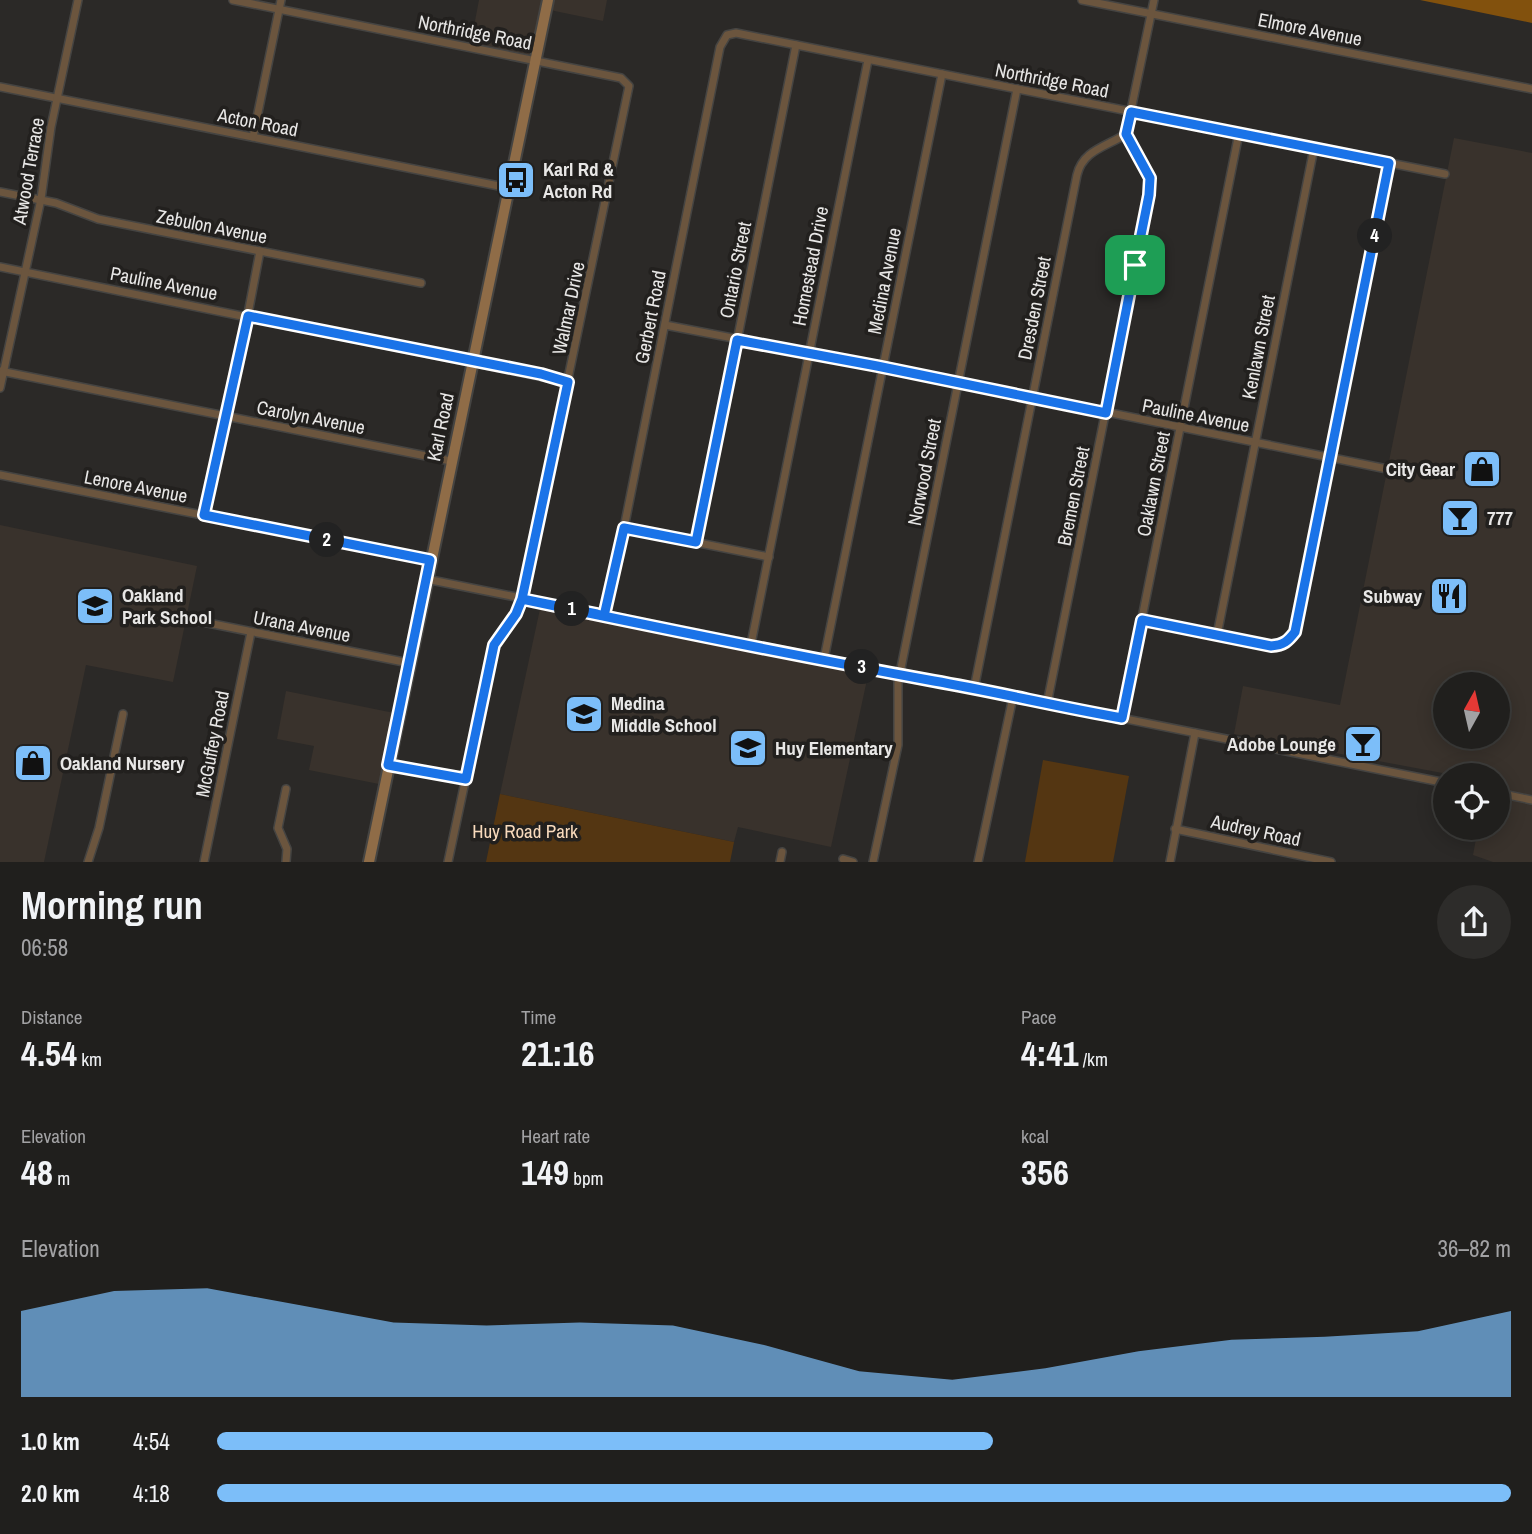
<!DOCTYPE html>
<meta charset="utf-8">
<style>
:root{--surface:#201f1d;--page:#2d2c2a;--text:#f1f3f6;--muted:#a2a2a4;--line:#3d3d3b;--accent:#7cbef9}
body{margin:0;font-family:"Archivo Narrow",sans-serif;background:var(--page);color:var(--text);height:100vh;display:flex;flex-direction:column;font-size:26px;white-space:nowrap}
*{box-sizing:border-box;margin:0}
p{font-size:23px;color:var(--muted)}
.icon{flex:none;width:38px;height:38px;fill:none;stroke:currentColor;stroke-width:2;stroke-linecap:round;stroke-linejoin:round}
.map{position:relative;height:862px;overflow:hidden}
.details{display:flex;flex-direction:column;background:var(--surface);flex:1}
.details>*{flex:none}
.needle{width:46px;rotate:8deg}
.controls{position:absolute;left:1433px;top:672px;display:grid;gap:14px}
.controls a{display:grid;place-items:center;width:77px;height:77px;border-radius:50%;background:var(--surface);box-shadow:0 4px 18px #0003,0 0 0 2px var(--line);font-size:35px}
.pin{position:absolute;display:grid;place-items:center;width:60px;height:60px;color:#fff;margin:-30px;border-radius:14px;box-shadow:0 4px 10px #0006}
.km{position:absolute;width:35px;height:35px;margin:-18px;border-radius:50%;background:#222;color:#fff;font-size:19px;line-height:35px;text-align:center}
.round{display:grid;place-items:center;flex:none;width:74px;height:74px;border-radius:37px;background:var(--page)}
.headline{display:flex;align-items:center;justify-content:space-between;height:119px;padding:0 21px}
h1{font-size:38px;font-weight:700;line-height:52px}
.stats{display:grid;grid-template-columns:repeat(3,1fr);gap:10px;height:119px;padding:7px 21px}
.stats div{display:grid;align-content:center}
.stats b{font-size:35px;font-weight:700}
.stats small{font-size:19px;font-weight:400}
.stats p{font-size:19px}
.chart{height:196px;padding:14px 21px}
.chart p{display:flex;justify-content:space-between}
.chart svg{width:100%;height:126px;margin-top:7px;fill:var(--accent);opacity:.7}
ul{padding:0 21px;list-style:none;font-size:23px}
li{display:grid;grid-template-columns:112px 84px 1fr;align-items:center;height:52px}
li i{height:18px;border-radius:9px;background:var(--accent)}
.map>svg:first-child{display:block}
</style>
<div class="map">
<svg width="1532" height="862" viewBox="0 0 1532 862">
<rect width="100%" height="100%" fill="#2b2927"/>
<g fill="#39322c" fill-rule="evenodd">
<polygon points="479,0 607,0 603,21 545,9 535,61 470,47"/>
<path d="M1454 138 1532 153V862H1493L1473 855 1478 828H1498V775H1453L1234 734 1243 686 1340 705ZM1446 684H1498V737H1446Z"/>
<polygon points="0,525 197,566 173,682 86,665 44,862 0,862"/>
<polygon points="540,609 868,675 831,847 738,827 734,842 500,794"/>
<polygon points="286,691 399,714 384,785 309,770 314,746 277,739"/>
</g>
<g fill="#543612">
<polygon points="1043,760 1129,776 1113,862 1025,862"/>
<polygon points="500,794 734,842 730,862 486,862"/>
</g>
<polygon fill="#82510d" points="1420,0 1532,0 1532,23"/>
<g fill="none" stroke-linecap="round" stroke-linejoin="round">
<defs>
<g id="street">
<polyline points="233,0 621,78 629,86 522,599 516,614 494,645 448,862"/>
<polyline points="1082,0 1532,89"/>
<polyline points="0,87 509,188"/>
<polyline points="253,137 281,0"/>
<polyline points="0,192 56,203 98,219 421,283"/>
<polyline points="0,267 568,382"/>
<polyline points="665,325 884,367 1392,470"/>
<polyline points="0,371 451,461"/>
<polyline points="0,388 41,199 51,127 78,0"/>
<polyline points="0,475 430,560"/>
<polyline points="204,515 238,366 260,251"/>
<polyline points="624,528 769,557"/>
<polyline points="697,542 796,45"/>
<polyline points="426,579 1446,783"/>
<polyline points="604,616 624,528 720,47 727,35 736,33 1445,174"/>
<polyline points="188,619 409,663"/>
<path d="M1142 620 1271 646C1283 645 1288 641 1295 632L1389 163"/>
<polyline points="1217,635 1314,148"/>
<polyline points="751,644 868,60"/>
<polyline points="824,659 942,74"/>
<path d="M974 689 1077 175C1083 150 1106 147 1126 134L1154 0"/>
<polyline points="1047,704 1149,195 1150,178 1126,134"/>
<polyline points="1122,718 1239,133"/>
<polyline points="388,765 466,780"/>
<polyline points="286,789 278,828 287,849 286,862"/>
<polyline points="1498,793 1532,800"/>
<polyline points="1175,829 1331,862"/>
<polyline points="843,859 853,862"/>
<polyline points="88,862 99,828 123,714"/>
<polyline points="204,862 251,632"/>
<polyline points="780,862 782,852"/>
<polyline points="873,862 898,745 898,683 1017,89"/>
<polyline points="978,862 1013,697"/>
<polyline points="1170,862 1195,733"/>
</g>
<polyline id="secondary" points="369,862 548,0"/>
</defs>
<use href="#street" stroke="#454442" stroke-width="10"/>
<use href="#secondary" stroke="#454442" stroke-width="14"/>
<use href="#street" stroke="#6b553e" stroke-width="7"/>
<use href="#secondary" stroke="#8f6c47" stroke-width="10"/>
</g>
<g fill="none" stroke-linecap="round" stroke-linejoin="round">
<defs>
<path id="route" d="M1135 265 1106 413 877 366 737 340 696 542 624 528 604 616 597 614 522 599 568 382 541 374 248 316 204 515 430 560 388 765 466 779 494 645 516 614 522 599C659 628 797 656 934 681 997 692 1059 707 1122 718L1142 620 1271 646C1284 645 1288 641 1295 632L1389 163 1131 112 1126 134 1150 178 1149 195 1135 265"/>
</defs>
<use href="#route" stroke="#fff" stroke-width="14"/>
<use href="#route" stroke="#1a73e8" stroke-width="9"/>
</g>
<defs>
<symbol id="bus-square" viewBox="-11 -11 22 22"><rect x="-9" y="-9" width="18" height="18" rx="4" fill="#7cbef9" stroke="#22201e"/><path d="M-5-6H5V4H4V6H2V4H-2V6H-4V4H-5ZM-3.5-4V0h7V-4ZM-3.5 1.2v1.5H-2V1.2ZM2 1.2v1.5H3.5V1.2Z" fill="#111"/></symbol>
<symbol id="shop-square" viewBox="-11 -11 22 22"><rect x="-9" y="-9" width="18" height="18" rx="4" fill="#7cbef9" stroke="#22201e"/><path d="M-5-2.5h2.3a2.7 3.5 0 0 1 5.4 0H5L5.5 6h-11ZM-1.5-2.5h3a1.5 2.3 0 0 0-3 0Z" fill="#111"/></symbol>
<symbol id="bar-square" viewBox="-11 -11 22 22"><rect x="-9" y="-9" width="18" height="18" rx="4" fill="#7cbef9" stroke="#22201e"/><path d="M-6-5H6L.8 .8V4.5H3.5V6h-7V4.5H-.8V.8Z" fill="#111"/></symbol>
<symbol id="restaurant-square" viewBox="-11 -11 22 22"><rect x="-9" y="-9" width="18" height="18" rx="4" fill="#7cbef9" stroke="#22201e"/><path d="M-5-6h1v4h1v-4h1v4h1v-4h1v5L-1.5 .5V6h-2V.5L-5-1ZM5-6V6H3V1.5H1.5Q1.5-4 5-6Z" fill="#111"/></symbol>
<symbol id="school-square" viewBox="-11 -11 22 22"><rect x="-9" y="-9" width="18" height="18" rx="4" fill="#7cbef9" stroke="#22201e"/><path d="M0-5L7-2L0 1L-7-2ZM-4 1L0 2.5L4 1V4Q0 6-4 4Z" fill="#111"/></symbol>
</defs>
<g fill-rule="evenodd">
<use href="#bus-square" x="494" y="158" width="44" height="44"/>
<use href="#shop-square" x="1460" y="447" width="44" height="44"/>
<use href="#bar-square" x="1438" y="496" width="44" height="44"/>
<use href="#restaurant-square" x="1427" y="574" width="44" height="44"/>
<use href="#school-square" x="73" y="584" width="44" height="44"/>
<use href="#school-square" x="562" y="692" width="44" height="44"/>
<use href="#bar-square" x="1341" y="722" width="44" height="44"/>
<use href="#school-square" x="726" y="726" width="44" height="44"/>
<use href="#shop-square" x="11" y="741" width="44" height="44"/>
</g>
<g text-anchor="middle" stroke-width="7" stroke-linejoin="round" paint-order="stroke">
<g font-size="19" fill="#e8e7e6" stroke="#22201e">
<text transform="translate(1310 29) rotate(11)" y="7">Elmore Avenue</text>
<text transform="translate(475 32) rotate(11)" y="7">Northridge Road</text>
<text transform="translate(1052 80) rotate(11)" y="7">Northridge Road</text>
<text transform="translate(258 122) rotate(11)" y="7">Acton Road</text>
<text transform="translate(28 171) rotate(-80)" y="7">Atwood Terrace</text>
<text transform="translate(212 226) rotate(11)" y="7">Zebulon Avenue</text>
<text transform="translate(810 266) rotate(-79)" y="7">Homestead Drive</text>
<text transform="translate(735 270) rotate(-79)" y="7">Ontario Street</text>
<text transform="translate(884 281) rotate(-79)" y="7">Medina Avenue</text>
<text transform="translate(164 283) rotate(11)" y="7">Pauline Avenue</text>
<text transform="translate(568 308) rotate(-78)" y="7">Walmar Drive</text>
<text transform="translate(1034 308) rotate(-79)" y="7">Dresden Street</text>
<text transform="translate(650 317) rotate(-79)" y="7">Gerbert Road</text>
<text transform="translate(1258 347) rotate(-79)" y="7">Kenlawn Street</text>
<text transform="translate(1196 415) rotate(11)" y="7">Pauline Avenue</text>
<text transform="translate(311 417) rotate(11)" y="7">Carolyn Avenue</text>
<text transform="translate(440 427) rotate(-78)" y="7">Karl Road</text>
<text transform="translate(924 472) rotate(-79)" y="7">Norwood Street</text>
<text transform="translate(1153 484) rotate(-79)" y="7">Oaklawn Street</text>
<text transform="translate(136 486) rotate(11)" y="7">Lenore Avenue</text>
<text transform="translate(1073 496) rotate(-79)" y="7">Bremen Street</text>
<text transform="translate(302 626) rotate(11)" y="7">Urana Avenue</text>
<text transform="translate(212 744) rotate(-79)" y="7">McGuffey Road</text>
<text transform="translate(1256 830) rotate(12)" y="7">Audrey Road</text>
</g>
<g font-size="19" font-weight="bold" fill="#e8e7e6" stroke="#22201e" text-anchor="start">
<text x="543" y="176">Karl Rd &amp;<tspan x="543" dy="22">Acton Rd</tspan></text>
<text x="1455" y="476" text-anchor="end">City Gear</text>
<text x="1487" y="525">777</text>
<text x="122" y="602">Oakland<tspan x="122" dy="22">Park School</tspan></text>
<text x="1422" y="603" text-anchor="end">Subway</text>
<text x="611" y="710">Medina<tspan x="611" dy="22">Middle School</tspan></text>
<text x="1336" y="751" text-anchor="end">Adobe Lounge</text>
<text x="775" y="755">Huy Elementary</text>
<text x="60" y="770">Oakland Nursery</text>
</g>
<g font-size="19" fill="#f8dabc" stroke="#22201e">
<text x="525" y="838">Huy Road Park</text>
</g>
</g>
</svg>
<div class="controls">
<a><svg class="needle" viewBox="-14 -14 28 28"><path d="M0-13l5 13h-10z" fill="#e53935"/><path d="M0 13l5-13h-10z" fill="#a2a2a4"/></svg></a>
<a><svg class="icon" aria-label="locate" viewBox="0 0 24 24"><circle cx="12" cy="12" r="6"/><path d="M12 2v4M12 18v4M2 12h4M18 12h4"/></svg></a>
</div>
<div class="pin" style="left:1135px;top:265px;background:#1e9e55"><svg class="icon" aria-label="arrive" viewBox="0 0 24 24"><path d="M6 21V4h12l-3 4 3 4H6"/></svg></div>
<b class="km" style="left:572px;top:609px">1</b>
<b class="km" style="left:327px;top:540px">2</b>
<b class="km" style="left:862px;top:667px">3</b>
<b class="km" style="left:1375px;top:236px">4</b>
</div>
<section class="details">
<div class="headline"><div><h1>Morning run</h1><p>06:58</p></div><a class="round"><svg class="icon" aria-label="share" viewBox="0 0 24 24"><path d="M12 15V3M7 8l5-5 5 5M5 13v7h14v-7"/></svg></a></div>
<div class="stats">
<div><p>Distance</p><b>4.54<small> km</small></b></div>
<div><p>Time</p><b>21:16</b></div>
<div><p>Pace</p><b>4:41<small> /km</small></b></div>
</div>
<div class="stats">
<div><p>Elevation</p><b>48<small> m</small></b></div>
<div><p>Heart rate</p><b>149<small> bpm</small></b></div>
<div><p>kcal</p><b>356</b></div>
</div>
<div class="chart"><p><span>Elevation</span>36–82 m</p>
<svg viewBox="0 0 160 44" preserveAspectRatio="none"><path d="M0 44V14L10 7L20 6L30 12L40 18L50 19L60 18L70 19L80 26L90 35L100 38L110 34L120 28L130 24L140 23L150 21L160 14V44z"/></svg>
</div>
<ul>
<li><b>1.0 km</b>4:54<i style="width:60%"></i></li>
<li><b>2.0 km</b>4:18<i style="width:100%"></i></li>
</ul>
</section>
